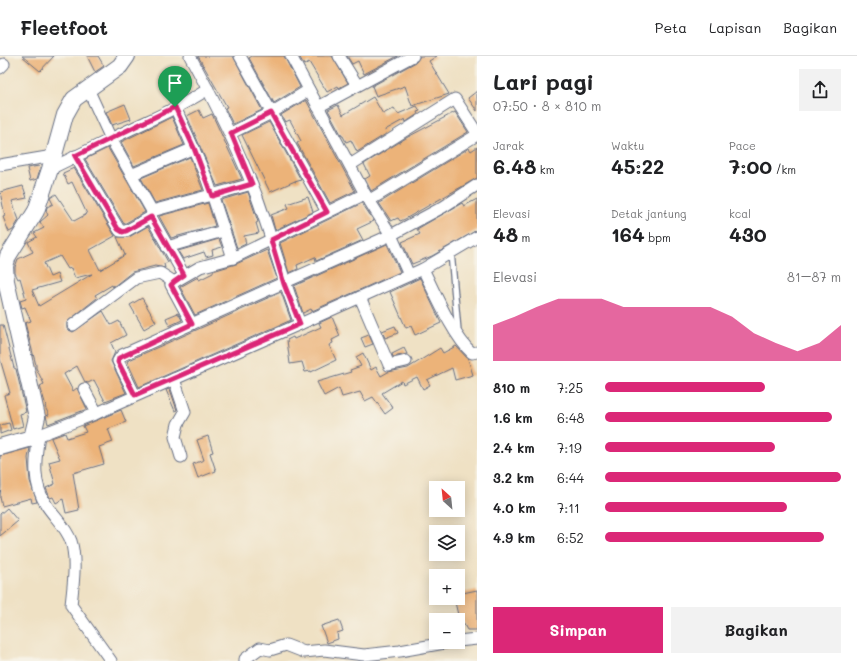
<!DOCTYPE html>
<html lang="id">
<meta charset="utf-8">
<style>
:root{--surface:#fff;--page:#f2f2f2;--text:#202124;--muted:#757577;--line:#e0e0e0;--accent:#db2777}
body{margin:0;font-family:Mali,sans-serif;background:var(--page);color:var(--text);height:100vh;display:flex;flex-direction:column;font-size:15px;white-space:nowrap}
*{box-sizing:border-box;margin:0}
p{font-size:13px;color:var(--muted)}
.icon{flex:none;width:22px;height:22px;fill:none;stroke:currentColor;stroke-width:2;stroke-linecap:round;stroke-linejoin:round}
.map{position:relative;flex:1;overflow:hidden}
.panel{display:flex;flex-direction:column;background:var(--surface);width:380px}
.panel>*{flex:none}
.needle{width:26px;rotate:333deg}
.controls{position:absolute;left:429px;top:425px;display:grid;gap:8px}
.controls a{display:grid;place-items:center;width:36px;height:36px;border-radius:0px;background:var(--surface);box-shadow:0 2px 10px #0003;font-size:20px}
.pin{position:absolute;display:grid;place-items:center;width:34px;height:34px;color:#fff;margin:-41px -17px;border-radius:50% 50% 50% 0;rotate:-45deg;box-shadow:0 0 4px #0007}
.pin .icon{rotate:45deg}
.round{display:grid;place-items:center;flex:none;width:42px;height:42px;border-radius:0px;background:var(--page)}
.summary{display:flex;align-items:center;justify-content:space-between;height:68px;padding:0 16px}
h1{font-size:22px;font-weight:800;line-height:30px}
.figures{display:grid;grid-template-columns:repeat(3,1fr);gap:6px;height:68px;padding:4px 16px}
.figures div{display:grid;align-content:center}
.figures b{font-size:20px;font-weight:800}
.figures small{font-size:11px;font-weight:400}
.figures p{font-size:11px}
.chart{height:112px;padding:8px 16px}
.chart p{display:flex;justify-content:space-between}
.chart svg{width:100%;height:72px;margin-top:4px;fill:var(--accent);opacity:.7}
.action{display:flex;gap:8px;margin-top:auto;padding:8px 16px}
.action a{flex:1;height:46px;border-radius:0px;background:var(--accent);color:#fff;font-size:16px;font-weight:800;line-height:46px;text-align:center}
.action a+a{background:var(--page);color:var(--text)}
ul{padding:0 16px;list-style:none;font-size:13px}
li{display:grid;grid-template-columns:64px 48px 1fr;align-items:center;height:30px}
li i{height:10px;border-radius:5px;background:var(--accent)}
header{display:flex;align-items:center;gap:24px;box-sizing:border-box;height:56px;padding:0 20px;background:var(--surface);border-bottom:1px solid var(--line)}
header strong{font-size:19px}
nav{display:flex;gap:22px;margin-inline-start:auto;font-size:14px}
main{display:flex;flex:1;min-height:0}
.map>svg:first-child{display:block}
</style>
<header>
<strong>Fleetfoot</strong>
<nav><a>Peta</a><a>Lapisan</a><a>Bagikan</a></nav>
</header>
<main>
<div class="map">
<svg width="477" height="605" viewBox="0 0 477 605">
<rect width="100%" height="100%" fill="#f7f3e8"/>
<filter id="ink" filterUnits="userSpaceOnUse"><feTurbulence type="fractalNoise" baseFrequency=".025" numOctaves="2"/><feDisplacementMap in="SourceGraphic" scale="8" xChannelSelector="R" yChannelSelector="G"/><feConvolveMatrix kernelMatrix="1 2 1 2 8 2 1 2 1" color-interpolation-filters="sRGB"/></filter>
<filter id="wash" filterUnits="userSpaceOnUse"><feTurbulence type="fractalNoise" baseFrequency=".012" numOctaves="4" result="noise"/><feDisplacementMap in="SourceGraphic" scale="16" xChannelSelector="R" yChannelSelector="G"/><feGaussianBlur stdDeviation="0.9" result="paint"/><feColorMatrix in="noise" values="0 0 0 0 0 0 0 0 0 0 0 0 0 0 0 0 0 1.4 0 .05"/><feComposite in="paint" operator="in"/></filter>
<g filter="url(#wash)">
<rect width="100%" height="100%" fill="#efe1c4"/>
<g id="blocks">
<g fill="#ecb379" fill-rule="evenodd">
<polygon points="22,0 54,0 40,15"/>
<polygon points="87,0 98,0 104,10 95,16"/>
<polygon points="198,0 233,0 262,54 233,68 225,52 227,51"/>
<polygon points="252,0 284,0 300,31 274,47 249,2"/>
<polygon points="299,0 332,0 348,27 339,32 338,30 327,36 309,6 304,9"/>
<polygon points="347,0 398,0 364,18 358,5 352,8"/>
<polygon points="420,0 437,0 429,5 449,38 412,50 405,30 376,40 372,30 416,6"/>
<polygon points="477,35 477,55 468,42"/>
<polygon points="373,41 383,58 394,52 398,58 417,50 420,55 417,56 418,58 406,66 405,63 385,74 386,78 357,96 351,84 346,86 343,80 342,80 328,54 338,49 343,59"/>
<polygon points="306,44 355,135 330,147 297,87 301,85 290,64 285,66 281,59"/>
<polygon points="125,48 131,63 112,69 106,56"/>
<polygon points="199,54 203,62 212,58 242,123 217,130 187,60"/>
<polygon points="455,56 468,76 371,135 365,123 370,120 364,108 406,82"/>
<polygon points="172,61 184,89 134,110 121,86"/>
<polygon points="269,66 301,124 295,126 295,125 270,136 242,79"/>
<polygon points="477,91 477,122 405,163 400,165 398,162 391,165 379,147 469,92 471,95"/>
<polygon points="108,92 145,156 124,168 85,103"/>
<polygon points="190,101 203,134 155,147 141,122"/>
<polygon points="39,110 40,113 37,123 30,125 27,112"/>
<path d="M74 112 115 180 90 194 100 214 125 199 117 181H129L148 170 168 206 164 208 165 212 155 210 132 216 113 231 112 229 95 239 97 242 67 266V273L73 276 103 255 111 269 119 265 126 279 111 287 115 296 111 305 126 337 105 345 94 324 88 327 85 326 77 310 64 318 73 335 77 332 87 353 48 368 46 360 49 359 45 351 46 350 40 330 44 328 36 312V309L25 267 31 265 25 251 22 252 20 245 26 243 20 222 18 223 15 217V211L18 203 33 196 28 186 37 181 34 177 44 172 40 166 48 159 46 155 47 151 53 148 50 142 56 138 74 165 87 158 72 126 68 128 63 117ZM60 200 68 213 71 212 75 222 92 218 39 250 32 234 60 226 57 218 50 221 44 207Z"/>
<polygon points="23,130 27,142 12,145 19,164 13,174 9,176 3,161 5,160 0,136"/>
<polygon points="248,136 258,166 256,167 259,177 244,180 246,188 237,192 221,144"/>
<polygon points="308,141 313,156 275,174 271,159 289,152 287,148"/>
<polygon points="477,143 477,174 432,200 412,208 402,186 420,178 417,173 462,147 464,150"/>
<polygon points="208,147 215,170 171,182 159,160"/>
<polygon points="362,147 374,165 357,173 363,184 316,205 315,201 297,209 298,213 289,217 280,187"/>
<polygon points="219,183 222,191 212,194 213,199 206,201 204,196 183,203 178,195"/>
<polygon points="387,188 400,216 312,255 311,253 303,257 294,230"/>
<polygon points="267,194 277,222 195,259 180,231 198,221 199,224 213,217 213,215 236,208"/>
<polygon points="420,222 441,267 415,279 411,270 406,272 390,236"/>
<polygon points="281,236 291,264 289,265 139,331 127,305"/>
<polygon points="142,242 156,266 144,273 130,249"/>
<polygon points="178,257 182,264 169,270 166,262"/>
<polygon points="332,261 340,280 332,284 333,287 329,289 336,304 311,316 311,315 305,316 302,306 290,308 287,284 293,281 294,283 321,271 319,267"/>
<polygon points="0,269 3,269 14,312 16,313 26,356 20,358 23,370 13,373 4,339 10,337 0,303"/>
<polygon points="395,270 398,277 385,282 382,275"/>
<polygon points="369,279 373,288 365,291 361,282"/>
<polygon points="456,290 468,303 473,319 455,324 452,312 427,324 430,329 423,333 417,321 403,328 402,325 382,337 393,352 385,358 373,341 365,345 360,336 342,341 339,332 324,340 317,326 351,316 350,314 361,310 356,301 363,297 371,314 376,311 381,320 388,316 408,312 440,292 443,297"/>
<polygon points="404,292 407,298 393,301 392,298"/>
<polygon points="170,333 177,354 175,355 166,334"/>
<polygon points="121,354 126,366 108,373 113,386 99,391 104,408 73,417 79,454 66,457 63,443 56,447 53,441 50,442 46,432 55,428 49,406 60,403 51,382 65,377 67,382 86,376 83,370"/>
<polygon points="9,367 11,374 0,378 0,369"/>
<polygon points="208,380 213,396 210,397 216,415 198,422 193,408 204,404 197,384"/>
<polygon points="30,392 28,402 30,425 37,446 32,447 31,442 2,450 0,441 1,430 0,400"/>
<polygon points="7,452 18,465 0,480 0,458"/>
<polygon points="477,534 477,574 467,574 461,563 459,563 454,542 458,542 458,538"/>
<polygon points="339,564 343,575 337,577 338,583 327,587 321,570"/>
</g>
</g>
</g>
<g filter="url(#ink)">
<use href="#blocks" fill-opacity="0" stroke="#656d82" stroke-width="1"/>
<g fill="none" stroke-linecap="round" stroke-linejoin="round">
<defs>
<polyline id="lane" points="451,196 458,275"/>
<g id="street">
<path d="M190 0C215 46 238 92 257 141 272 183 284 226 300 268"/>
<polyline points="240,0 327,156"/>
<polyline points="291,0 365,138 391,179 409,219"/>
<polyline points="339,0 357,29"/>
<polyline points="0,12 4,8"/>
<polyline points="175,51 207,123 233,202"/>
<polyline points="318,51 413,0"/>
<polyline points="231,77 271,57 309,34"/>
<polyline points="75,100 120,175 126,175 151,161"/>
<polyline points="0,109 53,100"/>
<polyline points="350,109 455,43 477,77"/>
<polyline points="50,113 111,83 88,33"/>
<polyline points="131,119 194,92"/>
<polyline points="370,144 477,79"/>
<polyline points="152,155 252,128"/>
<polyline points="167,191 223,175"/>
<path d="M423 213C435 237 453 280 472 297L477 296"/>
<path d="M184 219 151 161 152 155 111 83C143 66 179 53 208 33"/>
<polyline points="360,241 389,309 406,305"/>
<polyline points="192,268 171,229 174,226 200,211 233,202 365,138"/>
<polyline points="73,269 136,222 160,217 174,226"/>
<polyline points="174,323 185,356 178,368 175,381 181,401"/>
<polyline points="84,333 97,357"/>
<polyline points="135,339 118,305 122,299 391,179 443,151 477,129"/>
<path d="M39 379C35 404 32 428 47 450 55 462 66 471 71 485 77 504 73 530 71 549L111 605"/>
<polyline points="32,382 97,357 300,268 423,213 477,181"/>
<polyline points="458,585 477,583"/>
<polyline points="245,605 245,603 260,592 270,594 286,589 304,596 324,594 364,599 400,595 450,586"/>
</g>
<polyline id="secondary" points="0,391 32,382 37,361 6,225 5,210 8,200 36,155 50,113 65,59 74,43 120,10 127,0"/>
</defs>
<use href="#lane" stroke="#656d82" stroke-width="8"/>
<use href="#street" stroke="#656d82" stroke-width="13"/>
<use href="#secondary" stroke="#656d82" stroke-width="18"/>
<use href="#lane" stroke="#fff" stroke-width="5.5"/>
<use href="#street" stroke="#fff" stroke-width="11"/>
<use href="#secondary" stroke="#fff" stroke-width="16"/>
</g>
</g>
<g fill="none" stroke-linecap="round" stroke-linejoin="round" filter="url(#ink)">
<defs>
<polygon id="route" points="175,51 194,92 212,140 252,128 231,77 271,57 327,156 271,184 284,228 300,268 135,339 118,306 119,302 192,268 171,229 174,226 184,219 151,161 126,175 123,176 118,173 75,100"/>
</defs>
<use href="#route" stroke="#fff" stroke-width="8"/>
<use href="#route" stroke="#db2777" stroke-width="5"/>
</g>
</svg>
<div class="controls">
<a><svg class="needle" viewBox="-14 -14 28 28"><path d="M0-13l5 13h-10z" fill="#e53935"/><path d="M0 13l5-13h-10z" fill="#757577"/></svg></a>
<a><svg class="icon" aria-label="layers" viewBox="0 0 24 24"><path d="M12 4l9 5-9 5-9-5zM3 14l9 5 9-5"/></svg></a>
<a>+</a>
<a>−</a>
</div>
<div class="pin" style="left:175px;top:51px;background:#1e9e55"><svg class="icon" aria-label="arrive" viewBox="0 0 24 24"><path d="M6 21V4h12l-3 4 3 4H6"/></svg></div>
</div>
<section class="panel">
<div class="summary"><div><h1>Lari pagi</h1><p>07:50 · 8 × 810 m</p></div><a class="round"><svg class="icon" aria-label="share" viewBox="0 0 24 24"><path d="M12 15V3M7 8l5-5 5 5M5 13v7h14v-7"/></svg></a></div>
<div class="figures">
<div><p>Jarak</p><b>6.48<small> km</small></b></div>
<div><p>Waktu</p><b>45:22</b></div>
<div><p>Pace</p><b>7:00<small> /km</small></b></div>
</div>
<div class="figures">
<div><p>Elevasi</p><b>48<small> m</small></b></div>
<div><p>Detak jantung</p><b>164<small> bpm</small></b></div>
<div><p>kcal</p><b>430</b></div>
</div>
<div class="chart"><p><span>Elevasi</span>81–87 m</p>
<svg viewBox="0 0 160 44" preserveAspectRatio="none"><path d="M0 44V22L10 17L20 11L30 6L40 6L50 6L60 11L70 11L80 11L90 11L100 11L110 17L120 27L130 33L140 38L150 33L160 22V44z"/></svg>
</div>
<ul>
<li><b>810 m</b>7:25<i style="width:68%"></i></li>
<li><b>1.6 km</b>6:48<i style="width:96%"></i></li>
<li><b>2.4 km</b>7:19<i style="width:72%"></i></li>
<li><b>3.2 km</b>6:44<i style="width:100%"></i></li>
<li><b>4.0 km</b>7:11<i style="width:77%"></i></li>
<li><b>4.9 km</b>6:52<i style="width:93%"></i></li>
</ul>
<div class="action"><a>Simpan</a><a>Bagikan</a></div>
</section>
</main>
